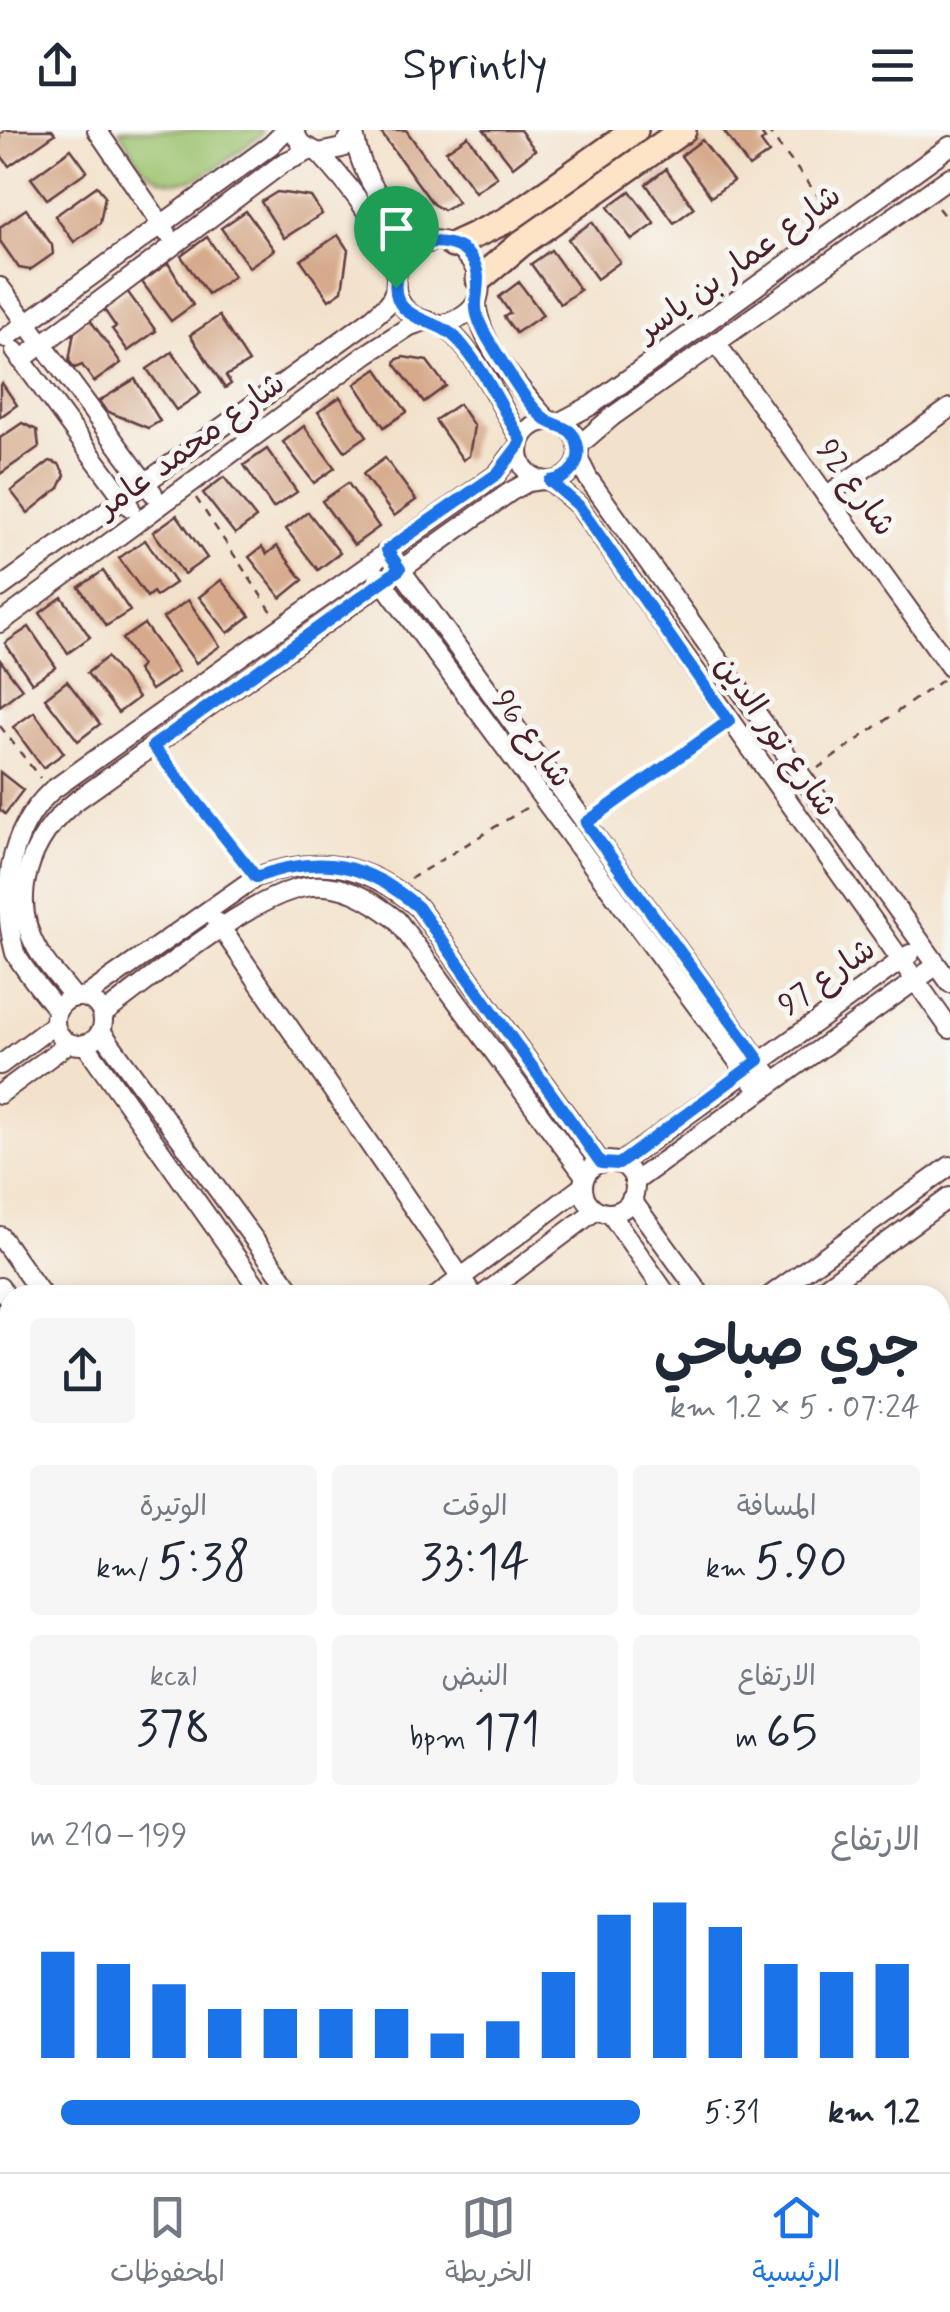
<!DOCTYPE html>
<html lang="ar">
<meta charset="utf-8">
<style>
:root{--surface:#fff;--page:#f6f6f7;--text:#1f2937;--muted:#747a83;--line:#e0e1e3;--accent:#1a73e8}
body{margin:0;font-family:Mynerve,"Playpen Sans Arabic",sans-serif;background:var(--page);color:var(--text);direction:rtl;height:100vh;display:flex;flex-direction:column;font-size:38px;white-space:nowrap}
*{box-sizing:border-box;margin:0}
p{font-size:32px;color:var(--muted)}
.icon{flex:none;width:55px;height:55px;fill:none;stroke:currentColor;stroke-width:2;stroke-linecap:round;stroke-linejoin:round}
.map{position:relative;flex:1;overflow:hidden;direction:ltr}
.side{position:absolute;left:0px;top:1155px;width:950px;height:888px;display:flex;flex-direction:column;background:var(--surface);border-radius:30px 30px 0 0;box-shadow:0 5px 15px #0003;direction:rtl}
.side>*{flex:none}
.pin{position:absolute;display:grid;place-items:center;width:85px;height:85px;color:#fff;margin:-102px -42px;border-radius:50% 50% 50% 0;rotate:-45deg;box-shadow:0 0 10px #0007}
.pin .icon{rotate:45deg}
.round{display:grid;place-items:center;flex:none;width:105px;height:105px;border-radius:10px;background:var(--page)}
.head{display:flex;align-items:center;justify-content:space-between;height:170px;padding:0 30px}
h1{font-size:55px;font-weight:600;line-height:75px}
.figures{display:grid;grid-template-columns:repeat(3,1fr);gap:15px;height:170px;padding:10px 30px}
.figures div{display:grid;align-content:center;border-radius:10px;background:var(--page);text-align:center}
.figures b{font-size:50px;font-weight:600}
.figures small{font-size:28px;font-weight:400}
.figures p{font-size:28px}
.chart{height:280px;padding:20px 30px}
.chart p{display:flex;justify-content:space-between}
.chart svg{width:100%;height:180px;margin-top:10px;stroke:var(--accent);stroke-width:6}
ul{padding:0 30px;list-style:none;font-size:32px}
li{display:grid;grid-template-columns:160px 120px 1fr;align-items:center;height:75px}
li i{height:25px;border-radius:12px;background:var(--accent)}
header{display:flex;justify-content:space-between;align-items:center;height:130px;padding:0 30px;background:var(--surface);font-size:45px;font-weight:600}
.dock{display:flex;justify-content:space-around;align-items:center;height:140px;border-top:2px solid var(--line);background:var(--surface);font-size:28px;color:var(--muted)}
.dock a{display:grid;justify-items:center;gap:5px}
.dock .on{color:var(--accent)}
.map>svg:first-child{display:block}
</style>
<header><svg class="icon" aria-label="menu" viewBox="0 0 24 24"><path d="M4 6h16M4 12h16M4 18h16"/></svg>Sprintly<svg class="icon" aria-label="share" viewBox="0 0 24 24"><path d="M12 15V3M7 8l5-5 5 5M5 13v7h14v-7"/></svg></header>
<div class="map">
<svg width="950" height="2042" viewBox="0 0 950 2042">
<rect width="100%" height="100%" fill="#f6f6f2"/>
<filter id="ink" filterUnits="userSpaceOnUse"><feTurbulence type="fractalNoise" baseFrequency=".01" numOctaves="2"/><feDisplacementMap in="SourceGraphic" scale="20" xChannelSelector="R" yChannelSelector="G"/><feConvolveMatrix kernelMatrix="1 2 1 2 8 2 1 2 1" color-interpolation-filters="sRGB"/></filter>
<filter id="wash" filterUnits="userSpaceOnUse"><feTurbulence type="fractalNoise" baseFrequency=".0048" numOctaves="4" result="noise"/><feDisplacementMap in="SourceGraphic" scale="40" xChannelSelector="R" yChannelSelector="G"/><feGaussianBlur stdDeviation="2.25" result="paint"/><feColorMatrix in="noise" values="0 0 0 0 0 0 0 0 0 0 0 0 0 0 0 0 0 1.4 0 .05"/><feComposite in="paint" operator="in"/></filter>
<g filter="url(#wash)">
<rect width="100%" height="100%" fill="#f3e2cb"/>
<polygon fill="#efd6bb" points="0,1136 21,1165 10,1165 10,2032 646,2032 653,2042 0,2042"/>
<path fill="#9cc36e" stroke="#73714c" stroke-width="2.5" d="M119 0H262L261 5C227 28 184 75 145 39 135 29 127 12 119 0Z"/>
<g id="blocks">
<g fill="#d6aa8b">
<polygon points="6,0 52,0 55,4 9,36 0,24 0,4"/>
<polygon points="379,0 406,0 458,72 443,80 433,74"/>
<polygon points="484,0 520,0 535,20 513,37"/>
<polygon points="723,0 759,0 765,9 761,12 769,23 749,37"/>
<polygon points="468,6 497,47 475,62 446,21"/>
<polygon points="702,10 733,51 711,67 681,26"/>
<polygon points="71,19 87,41 47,69 31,48"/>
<polygon points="666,39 694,78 674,93 646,54"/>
<polygon points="97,56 105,66 100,93 74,112 55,86"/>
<polygon points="630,61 655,94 632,110 608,77"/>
<polygon points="277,62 311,67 322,84 284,108 261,72"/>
<polygon points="26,79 52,115 53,124 30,140 19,138 0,111 0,97"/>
<polygon points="246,81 274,120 249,137 221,98"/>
<polygon points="592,92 620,132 597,149 568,109"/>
<polygon points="338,105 348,120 342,161 329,170 301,130"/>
<polygon points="207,107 234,146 208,164 181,126"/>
<polygon points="551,120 580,160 560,174 531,134"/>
<polygon points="168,133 193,175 171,191 142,152"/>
<polygon points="519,152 543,185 516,203 504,187 510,183 499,167"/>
<polygon points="127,161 156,201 128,221 112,199 116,197 103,178"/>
<polygon points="219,186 249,232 226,246 231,254 225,258 190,205"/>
<polygon points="88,187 121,233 94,252 82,235 75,238 69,231 75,196"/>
<polygon points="172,222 201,263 176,280 147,239"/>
<polygon points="403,227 427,231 446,256 424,272 395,234 396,230"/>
<polygon points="377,239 407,282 384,297 355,254"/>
<polygon points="135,249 160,291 148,298 106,281 99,271"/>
<polygon points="2,253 17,275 0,287 0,255"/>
<polygon points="340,267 367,306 345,321 318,282"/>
<polygon points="459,274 474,296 469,326 463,330 435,290"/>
<polygon points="22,293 37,300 39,317 0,344 0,308"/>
<polygon points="304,296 335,338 314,353 283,312"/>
<polygon points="267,319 297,362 273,378 244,335"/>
<polygon points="385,328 416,370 394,386 363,344"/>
<polygon points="50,331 59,334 65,345 59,358 28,383 11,361"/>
<polygon points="224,347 256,388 235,404 203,363"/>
<polygon points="348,353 379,397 354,415 322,371"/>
<polygon points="308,382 340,423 318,440 286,399"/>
<polygon points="177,385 207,428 184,444 153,402"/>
<polygon points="145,410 175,453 156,466 153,462 147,467 119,428"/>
<polygon points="277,416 303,450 281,468 249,427 262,417 267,424"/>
<polygon points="103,441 130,481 106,496 79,457"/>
<polygon points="221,450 250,486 228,503 199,467"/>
<polygon points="62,467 90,507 68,523 40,483"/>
<polygon points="188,470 220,516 196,533 163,488"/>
<polygon points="144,494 178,542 151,560 137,540 141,536 122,509"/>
<polygon points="29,497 56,537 32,553 5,513"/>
<polygon points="107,527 138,568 118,583 87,543"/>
<polygon points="0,530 22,559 0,576"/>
<polygon points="67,551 100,594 78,611 45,568"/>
<polygon points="34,582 64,623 43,638 13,597"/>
<polygon points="0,642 23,660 5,684 0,680"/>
</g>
</g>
</g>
<g filter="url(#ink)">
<use href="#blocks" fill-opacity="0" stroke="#633c43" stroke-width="2.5"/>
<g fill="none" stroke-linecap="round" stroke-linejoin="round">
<defs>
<g id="lane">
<polyline points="0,1433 10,1426"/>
<polyline points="0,1469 10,1462"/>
<polyline points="0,1866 10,1880"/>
<polyline points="0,1917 10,1931"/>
<polyline points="82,2032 89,2042"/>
<polyline points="121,2032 128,2042"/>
</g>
<g id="street">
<polyline points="97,0 167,103"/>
<polyline points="293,0 301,14 319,23 342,18 355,0"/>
<path d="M354 4C361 47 390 92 429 113"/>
<path d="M319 23C350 56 387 101 396 146"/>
<polyline points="0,157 153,363"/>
<path d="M476 172C480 217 520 258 548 291"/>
<path d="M439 195C532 176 442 65 402 131 394 145 393 162 402 175 415 194 433 188 448 200 478 225 501 277 521 310"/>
<polyline points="6,208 271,15 286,0"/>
<polyline points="716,213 950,537"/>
<polyline points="15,221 130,377"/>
<polyline points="21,230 283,33 311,20"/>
<circle cx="549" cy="321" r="30"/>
<polyline points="558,293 592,275 950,16"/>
<polyline points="578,316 613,286 950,47"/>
<polyline points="578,328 588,348 950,853"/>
<polyline points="550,351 578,375 950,899"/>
<polyline points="826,366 950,278"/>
<polyline points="393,429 773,950"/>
<polyline points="378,446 759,960"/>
<polyline points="0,458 370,190 389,173 396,158"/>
<polyline points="0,493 368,223 410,196 422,192"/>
<polyline points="217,792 473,1165"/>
<circle cx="79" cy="891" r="24"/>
<path d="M74 867C63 853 50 839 40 824 6 770 30 707 76 671L510 362 528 352 542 350"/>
<path d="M85 867 256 747C320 724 366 733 418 777L601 1033"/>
<path d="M57 880C43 862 26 843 15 823 0 766 7 703 51 661L497 344 520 314"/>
<path d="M102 885C150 850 250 766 305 757 341 751 370 769 397 790L585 1046"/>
<polyline points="101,901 295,1165"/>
<polyline points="85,914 263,1165"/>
<polyline points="0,935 55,894"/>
<polyline points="0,964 69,913"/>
<circle cx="609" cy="1057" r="26"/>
<polyline points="619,1034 910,824"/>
<polyline points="634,1052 937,835"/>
<polyline points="631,1069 701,1165"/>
<polyline points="610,1083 667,1165"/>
<polyline points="0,1106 42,1165"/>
<polyline points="0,1157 10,1171"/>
<polyline points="438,1165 583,1056"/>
<polyline points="483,1165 596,1080"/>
<polyline points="771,1165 950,1036"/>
<polyline points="814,1165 950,1067"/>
<polyline points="940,1451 950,1444"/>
<polyline points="940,1477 950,1470"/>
<polyline points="940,1708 950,1700"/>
<polyline points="940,1919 950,1912"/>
<polyline points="631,2032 638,2042"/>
<polyline points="664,2032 671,2042"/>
<polyline points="882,2032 888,2042"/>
<polyline points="917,2032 924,2042"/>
</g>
<g id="secondary">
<polyline points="453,115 507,90 635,0"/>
<polyline points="479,149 522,113 683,0"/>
</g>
</defs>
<use href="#lane" stroke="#633c43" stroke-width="14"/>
<use href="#street" stroke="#633c43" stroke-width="22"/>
<use href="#secondary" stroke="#633c43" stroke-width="30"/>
<g stroke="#633c43" stroke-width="2.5" stroke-dasharray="8 8" stroke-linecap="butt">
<polyline points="767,0 830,81"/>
<polyline points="938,78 950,93"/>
<polyline points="196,368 272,482"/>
<polyline points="0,596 40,648"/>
<polyline points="163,630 245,733"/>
<polyline points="818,638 942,550"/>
<polyline points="599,683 715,601"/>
<polyline points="410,749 526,678"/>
<polyline points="230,1165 239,1158"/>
<polyline points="940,1599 950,1613"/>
</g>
<use href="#lane" stroke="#fff" stroke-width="9"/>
<use href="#street" stroke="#fff" stroke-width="18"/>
<use href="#secondary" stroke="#fee4c6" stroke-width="25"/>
</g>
</g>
<g fill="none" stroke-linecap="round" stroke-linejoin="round" filter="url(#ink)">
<defs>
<path id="route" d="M429 112C445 112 461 114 471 128 482 143 477 156 476 173 475 186 482 198 488 209 501 229 528 279 548 291 560 298 572 296 577 313 583 333 569 349 550 351L578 375 729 591 586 693 759 930 619 1034 601 1033 418 777C366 732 320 724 256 747L153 616 400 439 387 420 497 344 520 314 521 310C501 277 484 239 458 210 437 186 386 193 397 144 401 127 414 118 429 112Z"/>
</defs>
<use href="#route" stroke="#fff" stroke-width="20"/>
<use href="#route" stroke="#1a73e8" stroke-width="12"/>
</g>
<g text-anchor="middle" stroke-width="10" stroke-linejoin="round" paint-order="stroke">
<g font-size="32" fill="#4a1f2b" stroke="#f6f6f2">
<text transform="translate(738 132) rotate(-36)" y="11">شارع عمار بن ياسر</text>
<text transform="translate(190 314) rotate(-36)" y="11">شارع محمد عامر</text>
<text transform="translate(857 357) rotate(54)" y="11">شارع 92</text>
<text transform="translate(777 605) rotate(55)" y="11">شارع نور الدين</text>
<text transform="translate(533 608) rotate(54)" y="11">شارع 96</text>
<text transform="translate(826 846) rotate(-35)" y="11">شارع 97</text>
</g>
</g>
</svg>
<div class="pin" style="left:396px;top:158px;background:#1e9e55"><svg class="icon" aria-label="arrive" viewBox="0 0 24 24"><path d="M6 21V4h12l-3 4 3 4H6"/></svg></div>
<section class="side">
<div class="head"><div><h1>جري صباحي</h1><p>07:24 · 5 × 1.2 km</p></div><a class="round"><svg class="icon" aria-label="share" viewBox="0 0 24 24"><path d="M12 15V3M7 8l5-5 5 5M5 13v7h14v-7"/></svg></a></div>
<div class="figures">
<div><p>المسافة</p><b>5.90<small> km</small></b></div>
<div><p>الوقت</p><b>33:14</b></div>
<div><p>الوتيرة</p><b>5:38<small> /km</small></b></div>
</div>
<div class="figures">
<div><p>الارتفاع</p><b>65<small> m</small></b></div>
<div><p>النبض</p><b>171<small> bpm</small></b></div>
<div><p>kcal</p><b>378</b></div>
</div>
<div class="chart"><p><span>الارتفاع</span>199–210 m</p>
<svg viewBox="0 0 160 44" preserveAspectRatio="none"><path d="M5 44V18M15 44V21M25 44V26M35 44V32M45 44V32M55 44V32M65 44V32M75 44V38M85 44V35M95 44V23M105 44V9M115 44V6M125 44V12M135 44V21M145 44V23M155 44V21"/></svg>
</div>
<ul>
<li><b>1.2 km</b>5:31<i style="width:95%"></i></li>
</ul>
</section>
</div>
<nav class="dock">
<a class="on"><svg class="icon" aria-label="home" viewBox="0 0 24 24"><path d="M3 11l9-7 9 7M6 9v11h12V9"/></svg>الرئيسية</a>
<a><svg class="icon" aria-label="map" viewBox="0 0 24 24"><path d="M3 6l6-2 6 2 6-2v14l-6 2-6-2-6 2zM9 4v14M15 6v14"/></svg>الخريطة</a>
<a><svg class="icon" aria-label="saved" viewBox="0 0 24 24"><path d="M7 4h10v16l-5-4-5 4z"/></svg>المحفوظات</a>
</nav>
